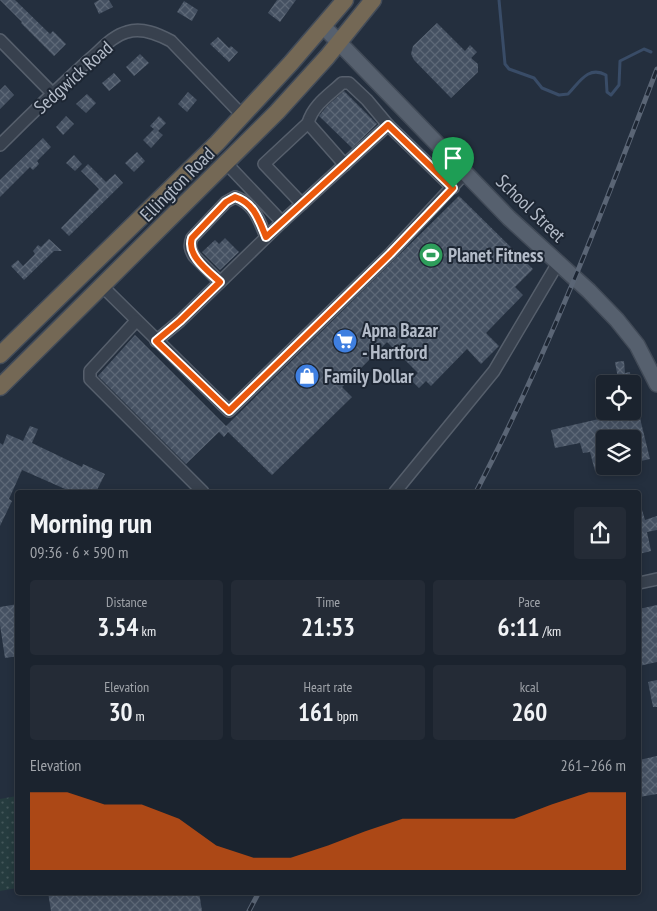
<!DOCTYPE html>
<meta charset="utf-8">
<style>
:root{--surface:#1b232e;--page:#242b36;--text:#f1f3f6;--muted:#a0a4aa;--line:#39404a;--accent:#ea580c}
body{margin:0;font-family:"PT Sans Narrow",sans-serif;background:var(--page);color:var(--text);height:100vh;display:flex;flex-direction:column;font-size:19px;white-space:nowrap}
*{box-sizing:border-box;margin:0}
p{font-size:16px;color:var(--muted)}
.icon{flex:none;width:28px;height:28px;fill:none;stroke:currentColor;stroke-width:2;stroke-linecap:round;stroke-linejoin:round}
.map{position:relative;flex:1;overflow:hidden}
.sheet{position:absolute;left:15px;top:490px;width:626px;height:405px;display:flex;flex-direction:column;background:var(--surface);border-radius:5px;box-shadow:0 2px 8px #0003,0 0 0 1px var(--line)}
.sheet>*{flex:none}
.tools{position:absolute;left:596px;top:375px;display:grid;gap:10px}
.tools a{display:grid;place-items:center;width:45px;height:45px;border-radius:5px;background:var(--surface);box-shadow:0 2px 8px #0003,0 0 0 1px var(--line);font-size:25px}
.pin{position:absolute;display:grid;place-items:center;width:42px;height:42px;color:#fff;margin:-51px -21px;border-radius:50% 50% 50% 0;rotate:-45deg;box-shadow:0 0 5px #0007}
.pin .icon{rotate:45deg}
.round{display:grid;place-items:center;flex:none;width:52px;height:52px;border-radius:5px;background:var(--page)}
.headline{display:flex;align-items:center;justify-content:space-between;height:85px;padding:0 15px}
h1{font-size:28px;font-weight:800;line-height:38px}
.stats{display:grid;grid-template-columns:repeat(3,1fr);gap:8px;height:85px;padding:5px 15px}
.stats div{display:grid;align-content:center;border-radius:5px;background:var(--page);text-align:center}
.stats b{font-size:25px;font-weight:800}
.stats small{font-size:14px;font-weight:400}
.stats p{font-size:14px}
.chart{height:140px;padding:10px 15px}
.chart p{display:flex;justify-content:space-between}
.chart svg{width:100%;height:90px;margin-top:5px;fill:var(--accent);opacity:.7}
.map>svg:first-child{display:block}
</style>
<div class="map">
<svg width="657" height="911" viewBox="0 0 657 911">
<defs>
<pattern id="green-dots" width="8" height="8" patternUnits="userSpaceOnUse" patternTransform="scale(1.25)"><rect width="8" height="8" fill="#263c3f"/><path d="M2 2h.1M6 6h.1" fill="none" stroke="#435659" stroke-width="1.8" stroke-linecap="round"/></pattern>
<pattern id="building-cross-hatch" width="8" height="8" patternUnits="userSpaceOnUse" patternTransform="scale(1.25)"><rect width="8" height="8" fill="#455162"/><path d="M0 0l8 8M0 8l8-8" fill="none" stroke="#5d6877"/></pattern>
</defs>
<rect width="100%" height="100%" fill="#242f3e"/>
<polygon fill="url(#green-dots)" points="17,796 17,888 0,891 0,799"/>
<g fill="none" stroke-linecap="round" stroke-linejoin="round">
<path stroke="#394c67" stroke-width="3" d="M499 0 505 64 509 69 534 78 542 88 559 95 568 94C579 83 588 65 606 75L607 92 611 95 619 85 620 61 644 49 651 52"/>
</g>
<g fill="url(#building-cross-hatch)">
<polygon points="0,0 15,0 50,34 53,31 66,44 54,56 21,23 22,22"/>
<polygon points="99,0 109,0 113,7 99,14 94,3"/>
<polygon points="277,0 296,0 280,22 268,13"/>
<polygon points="184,1 198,10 192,21 177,12"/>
<polygon points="437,23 465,51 470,45 477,52 471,58 478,64 478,72 451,98 414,60 411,54 413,46"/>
<polygon points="218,37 229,48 231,46 238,52 229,62 210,44"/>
<polygon points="140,54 149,63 134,76 126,67"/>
<polygon points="114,73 121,81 109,91 102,83"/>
<polygon points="5,85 14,95 0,109 0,90"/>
<polygon points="344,91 377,124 352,148 319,116 327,106"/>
<polygon points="188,92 197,100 187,112 178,104"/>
<polygon points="87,94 96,103 86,113 76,104"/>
<polygon points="66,116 74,124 63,135 56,127"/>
<polygon points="159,116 166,123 158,131 163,135 151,148 143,140 154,129 150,126"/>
<polygon points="43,138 51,147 37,161 39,164 33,170 30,167 0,197 0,180"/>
<polygon points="137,152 145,161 134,172 125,163"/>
<polygon points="74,155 82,164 75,171 66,163"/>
<polygon points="88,164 106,182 115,174 123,183 69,236 61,228 99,189 81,171"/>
<polygon points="459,196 533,269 515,287 523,295 486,333 499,346 481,364 467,349 431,386 426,381 419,388 411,380 418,373 387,342 342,387 352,397 272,475 228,432 224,437 219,432 186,464 98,376 135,335 226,426"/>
<polygon points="225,238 239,252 220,270 202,252 215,240 219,244"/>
<polygon points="49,239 62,251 54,251 24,280 11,266 18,260 23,266 35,254 33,251 38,245 41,247"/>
<polygon points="624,361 625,373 630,372 631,384 619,384 615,362"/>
<polygon points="638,410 650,459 632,463 632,439 605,439 605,469 595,471 590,452 583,453 580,443 555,448 551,430"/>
<polygon points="30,426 38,429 32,443 82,467 83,464 105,474 96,492 72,492 22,470 9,499 12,501 0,526 0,443 3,445 7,434 23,441"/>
<polygon points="639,510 642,510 645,520 657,516 657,530 647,532 651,551 639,554"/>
<polygon points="18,604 18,656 5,658 0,625 0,607"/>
<polygon points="657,605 657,662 639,666 639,609"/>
<polygon points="657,680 657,707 653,707 648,682"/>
<polygon points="657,756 657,794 639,797 639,760"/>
<polygon points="48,892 199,892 202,911 51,911"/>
</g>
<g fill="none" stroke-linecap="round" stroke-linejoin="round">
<defs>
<g id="minor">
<polyline points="0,40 52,93"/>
<path d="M308 123C313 105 329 95 342 83H349L367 100 388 125"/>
<path d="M0 145C29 116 59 87 90 59 101 50 112 36 127 32 142 27 158 34 171 41L242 115"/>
<polyline points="302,204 264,164 308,123 345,165"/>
<polyline points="282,222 388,125 453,188"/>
<path d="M220 282 194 256C190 249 189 245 192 238L226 202 235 197C254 203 259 220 266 237"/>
<polyline points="102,286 229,411 390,254 466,172"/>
<polyline points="136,321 90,371 90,379 203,492"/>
<polyline points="156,341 180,321 282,222 226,163"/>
<polyline points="395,492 494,371 558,263"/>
<polyline points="639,583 657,579"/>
</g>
<polyline id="major" points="323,26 509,218 589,291 617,320 637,345 657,384"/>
<g id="highway">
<polyline points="0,355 217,143 291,63 345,0"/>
<polyline points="0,387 277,112 327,57 373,0"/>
</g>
</defs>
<use href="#minor" stroke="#565f6c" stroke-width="14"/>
<use href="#major" stroke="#414a57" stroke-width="18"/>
<use href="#highway" stroke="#434c59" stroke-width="19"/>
<use href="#minor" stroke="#38414e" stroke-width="11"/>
<use href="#major" stroke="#56606e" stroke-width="15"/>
<use href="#highway" stroke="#746855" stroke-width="16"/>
<defs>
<g id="rail">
<path d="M476 492C547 356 602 213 657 69"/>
<polyline points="249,911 259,892"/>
</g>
</defs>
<use href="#rail" stroke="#5a6575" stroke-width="5"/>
<use href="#rail" stroke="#1d2633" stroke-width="3" stroke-dasharray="9" stroke-linecap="butt"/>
</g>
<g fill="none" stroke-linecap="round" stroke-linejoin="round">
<defs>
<path id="route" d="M388 125 453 188 390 254 229 411 156 341 180 321 220 282C208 271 186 255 192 238L226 202 235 197C254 203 259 220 266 237Z"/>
</defs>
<use href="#route" stroke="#fff" stroke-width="10"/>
<use href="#route" stroke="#ea580c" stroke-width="6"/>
</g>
<defs>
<symbol id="stadium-disc" viewBox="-11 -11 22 22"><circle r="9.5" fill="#2e9e5b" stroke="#1d2633"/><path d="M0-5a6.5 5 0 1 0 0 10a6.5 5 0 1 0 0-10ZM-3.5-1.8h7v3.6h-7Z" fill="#fff"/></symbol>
<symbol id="supermarket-disc" viewBox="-11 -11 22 22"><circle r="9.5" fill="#3f7fe0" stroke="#1d2633"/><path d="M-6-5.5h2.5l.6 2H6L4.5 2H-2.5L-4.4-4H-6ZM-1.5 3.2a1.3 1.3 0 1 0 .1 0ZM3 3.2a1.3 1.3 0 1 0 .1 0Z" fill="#fff"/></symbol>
<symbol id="shop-disc" viewBox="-11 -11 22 22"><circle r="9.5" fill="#3f7fe0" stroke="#1d2633"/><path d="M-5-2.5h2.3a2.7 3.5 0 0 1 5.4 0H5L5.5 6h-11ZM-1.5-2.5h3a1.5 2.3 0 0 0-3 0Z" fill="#fff"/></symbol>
</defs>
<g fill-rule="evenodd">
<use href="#stadium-disc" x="417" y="241" width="28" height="28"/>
<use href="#supermarket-disc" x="331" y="327" width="28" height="28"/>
<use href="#shop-disc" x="293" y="362" width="28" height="28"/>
</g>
<g text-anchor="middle" stroke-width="4" stroke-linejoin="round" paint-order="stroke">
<g font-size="19" fill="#b4bcc9" stroke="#1d2633">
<text transform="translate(73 77) rotate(-42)" y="7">Sedgwick Road</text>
<text transform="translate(177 184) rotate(-45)" y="7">Ellington Road</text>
<text transform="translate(531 208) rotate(44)" y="7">School Street</text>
</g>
<g font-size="19" font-weight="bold" fill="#b4bcc9" stroke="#1d2633" text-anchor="start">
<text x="448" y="262">Planet Fitness</text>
<text x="362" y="337">Apna Bazar<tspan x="362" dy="22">- Hartford</tspan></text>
<text x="324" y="383">Family Dollar</text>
</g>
</g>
</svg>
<div class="tools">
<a><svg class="icon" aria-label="locate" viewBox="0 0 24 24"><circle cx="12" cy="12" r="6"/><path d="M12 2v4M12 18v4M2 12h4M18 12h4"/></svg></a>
<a><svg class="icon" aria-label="layers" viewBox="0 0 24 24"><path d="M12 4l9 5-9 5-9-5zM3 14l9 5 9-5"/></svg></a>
</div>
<div class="pin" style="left:453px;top:188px;background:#1e9e55"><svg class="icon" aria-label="arrive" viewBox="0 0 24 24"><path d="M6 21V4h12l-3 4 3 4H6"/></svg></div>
<section class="sheet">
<div class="headline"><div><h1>Morning run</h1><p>09:36 · 6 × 590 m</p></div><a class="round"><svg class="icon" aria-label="share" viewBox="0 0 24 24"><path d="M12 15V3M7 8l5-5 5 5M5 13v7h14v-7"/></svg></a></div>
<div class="stats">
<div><p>Distance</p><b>3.54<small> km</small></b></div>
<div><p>Time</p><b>21:53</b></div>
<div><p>Pace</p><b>6:11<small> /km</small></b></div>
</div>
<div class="stats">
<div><p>Elevation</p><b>30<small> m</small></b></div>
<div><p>Heart rate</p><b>161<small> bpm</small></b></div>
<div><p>kcal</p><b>260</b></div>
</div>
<div class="chart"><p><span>Elevation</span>261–266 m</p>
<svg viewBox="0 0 160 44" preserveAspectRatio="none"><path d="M0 44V6L10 6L20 12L30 12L40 19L50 32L60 38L70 38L80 32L90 25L100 19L110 19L120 19L130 19L140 12L150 6L160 6V44z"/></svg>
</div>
</section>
</div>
